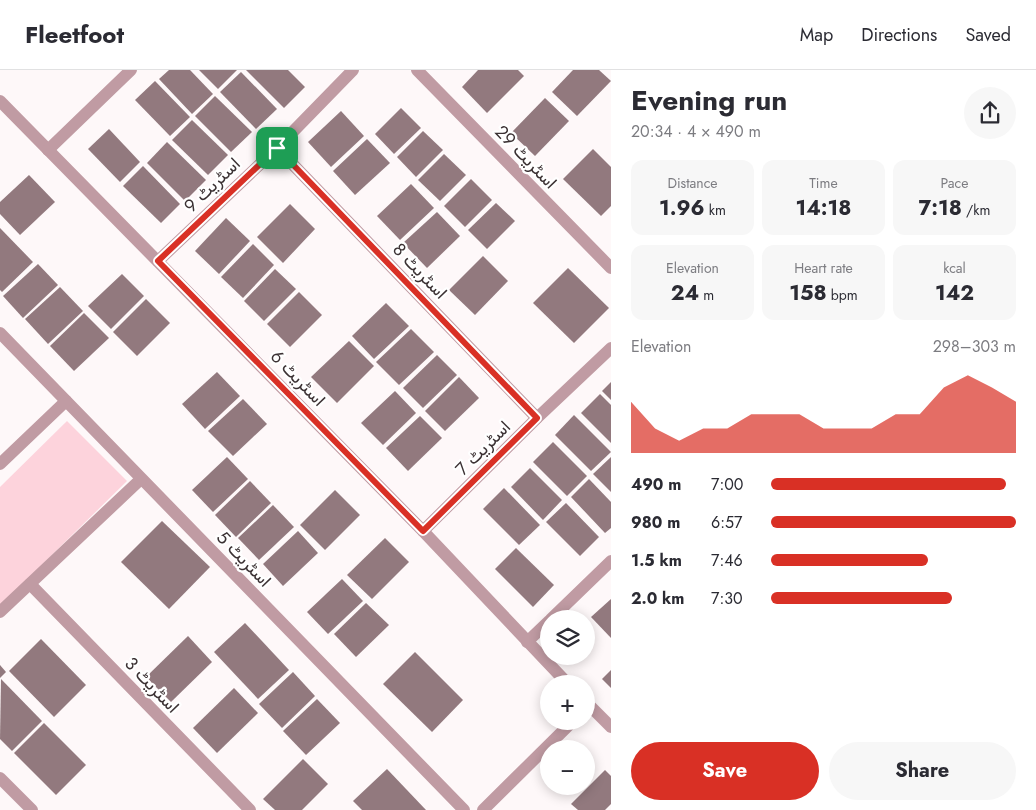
<!DOCTYPE html>
<meta charset="utf-8">
<style>
:root{--surface:#fff;--page:#f7f7f7;--text:#2b2b33;--muted:#7c7c81;--line:#e1e1e2;--accent:#d93025}
body{margin:0;font-family:Jost,Vazirmatn,sans-serif;background:var(--page);color:var(--text);height:100vh;display:flex;flex-direction:column;font-size:19px;white-space:nowrap}
*{box-sizing:border-box;margin:0}
p{font-size:16px;color:var(--muted)}
.icon{flex:none;width:28px;height:28px;fill:none;stroke:currentColor;stroke-width:2;stroke-linecap:round;stroke-linejoin:round}
.map{position:relative;flex:1;overflow:hidden}
.panel{display:flex;flex-direction:column;background:var(--surface);width:425px}
.panel>*{flex:none}
.tools{position:absolute;left:540px;top:540px;display:grid;gap:10px}
.tools a{display:grid;place-items:center;width:55px;height:55px;border-radius:50%;background:var(--surface);box-shadow:0 2px 12px #0003;font-size:25px}
.pin{position:absolute;display:grid;place-items:center;width:42px;height:42px;color:#fff;margin:-21px;border-radius:10px;box-shadow:0 2px 8px #0006}
.round{display:grid;place-items:center;flex:none;width:52px;height:52px;border-radius:26px;background:var(--page)}
.summary{display:flex;align-items:center;justify-content:space-between;height:85px;padding:0 20px}
h1{font-size:28px;font-weight:700;line-height:38px}
.metrics{display:grid;grid-template-columns:repeat(3,1fr);gap:8px;height:85px;padding:5px 20px}
.metrics div{display:grid;align-content:center;border-radius:12px;background:var(--page);text-align:center}
.metrics b{font-size:21px;font-weight:700}
.metrics small{font-size:14px;font-weight:400}
.metrics p{font-size:14px}
.chart{height:140px;padding:10px 20px}
.chart p{display:flex;justify-content:space-between}
.chart svg{width:100%;height:90px;margin-top:5px;fill:var(--accent);opacity:.7}
.cta{display:flex;gap:10px;margin-top:auto;padding:10px 20px}
.cta a{flex:1;height:58px;border-radius:30px;background:var(--accent);color:#fff;font-size:20px;font-weight:700;line-height:58px;text-align:center}
.cta a+a{background:var(--page);color:var(--text)}
ul{padding:0 20px;list-style:none;font-size:16px}
li{display:grid;grid-template-columns:80px 60px 1fr;align-items:center;height:38px}
li i{height:12px;border-radius:6px;background:var(--accent)}
header{display:flex;align-items:center;gap:30px;box-sizing:border-box;height:70px;padding:0 25px;background:var(--surface);border-bottom:1px solid var(--line)}
header strong{font-size:24px}
nav{display:flex;gap:28px;margin-inline-start:auto;font-size:18px}
main{display:flex;flex:1;min-height:0}
.map>svg:first-child{display:block}
</style>
<header>
<strong>Fleetfoot</strong>
<nav><a>Map</a><a>Directions</a><a>Saved</a></nav>
</header>
<main>
<div class="map">
<svg width="611" height="740" viewBox="0 0 611 740">
<rect width="100%" height="100%" fill="#fef8f9"/>
<polygon fill="#fdd3dc" points="67,351 127,411 0,536 0,417"/>
<g fill="#92797e">
<polygon points="169,0 190,0 213,24 192,44 159,9"/>
<polygon points="199,0 237,0 218,19"/>
<polygon points="246,0 288,0 305,17 284,38"/>
<polygon points="478,0 518,0 524,6 487,43 462,17"/>
<polygon points="573,0 599,0 611,11 577,46 552,22"/>
<polygon points="241,2 277,39 256,59 220,22"/>
<polygon points="155,11 190,47 170,66 135,30"/>
<polygon points="215,26 252,62 231,82 195,46"/>
<polygon points="545,28 569,51 535,86 511,63"/>
<polygon points="401,38 421,58 394,84 375,64"/>
<polygon points="341,41 364,66 331,97 308,72"/>
<polygon points="192,50 228,85 208,105 172,70"/>
<polygon points="109,59 140,92 120,112 88,79"/>
<polygon points="423,61 443,80 416,107 397,87"/>
<polygon points="367,69 390,93 355,125 333,101"/>
<polygon points="167,72 206,110 185,131 147,93"/>
<polygon points="593,79 611,97 611,136 601,146 563,109"/>
<polygon points="444,84 466,105 440,131 418,110"/>
<polygon points="143,96 180,134 161,153 123,116"/>
<polygon points="29,105 55,132 20,165 0,144 0,132"/>
<polygon points="471,109 492,130 465,157 444,136"/>
<polygon points="411,114 434,138 400,170 377,146"/>
<polygon points="496,133 515,151 487,179 468,160"/>
<polygon points="290,134 315,159 283,193 257,167"/>
<polygon points="437,142 460,166 427,198 403,173"/>
<polygon points="226,148 250,171 219,204 195,181"/>
<polygon points="0,158 33,192 2,222 0,220"/>
<polygon points="253,174 274,195 243,228 221,207"/>
<polygon points="483,186 508,211 475,245 449,220"/>
<polygon points="38,194 58,215 23,248 3,226"/>
<polygon points="568,198 609,238 574,273 533,233"/>
<polygon points="275,199 296,219 264,251 244,231"/>
<polygon points="122,204 144,226 111,259 88,236"/>
<polygon points="60,217 83,241 48,274 25,249"/>
<polygon points="299,222 322,245 290,277 267,254"/>
<polygon points="146,229 170,253 137,286 113,262"/>
<polygon points="386,233 409,256 374,289 352,266"/>
<polygon points="84,243 109,268 74,301 50,276"/>
<polygon points="411,259 434,282 399,315 376,292"/>
<polygon points="349,271 374,296 337,333 311,307"/>
<polygon points="437,285 457,305 423,338 403,318"/>
<polygon points="217,302 240,326 205,359 182,334"/>
<polygon points="459,307 479,328 445,361 425,341"/>
<polygon points="611,312 611,330 602,321"/>
<polygon points="395,321 416,343 383,375 361,353"/>
<polygon points="600,324 611,335 611,373 581,343"/>
<polygon points="243,329 267,354 233,386 208,361"/>
<polygon points="574,345 611,382 591,401 555,365"/>
<polygon points="420,346 442,368 408,401 386,378"/>
<polygon points="553,372 587,406 567,426 533,392"/>
<polygon points="227,387 248,409 213,442 192,420"/>
<polygon points="611,387 611,422 593,404"/>
<polygon points="530,398 562,430 543,450 511,417"/>
<polygon points="589,409 611,432 611,458 605,463 571,427"/>
<polygon points="250,411 271,433 236,467 215,445"/>
<polygon points="504,418 540,455 519,475 483,439"/>
<polygon points="335,420 360,445 325,480 300,455"/>
<polygon points="566,433 599,467 580,486 546,452"/>
<polygon points="273,435 294,457 259,490 238,468"/>
<polygon points="162,451 210,497 169,539 121,492"/>
<polygon points="298,461 318,483 283,516 263,494"/>
<polygon points="385,468 409,492 372,529 347,505"/>
<polygon points="516,478 554,515 533,537 495,499"/>
<polygon points="342,509 363,531 328,564 307,542"/>
<polygon points="611,529 611,568 591,547"/>
<polygon points="366,533 389,555 356,587 334,564"/>
<polygon points="245,553 289,600 258,629 214,582"/>
<polygon points="188,566 212,592 171,632 146,607"/>
<polygon points="41,569 86,615 54,647 9,601"/>
<polygon points="415,582 463,630 432,662 383,614"/>
<polygon points="0,595 6,602 0,608"/>
<polygon points="611,600 611,618 602,609"/>
<polygon points="293,602 315,626 282,658 259,634"/>
<polygon points="1,609 42,651 12,681 0,669"/>
<polygon points="234,618 258,643 217,683 193,658"/>
<polygon points="317,629 340,653 306,685 283,661"/>
<polygon points="44,653 86,695 56,725 14,683"/>
<polygon points="303,689 328,714 302,740 275,740 263,729"/>
<polygon points="387,699 426,740 362,740 353,731"/>
<polygon points="605,700 611,706 611,734 605,740 578,740 571,734"/>
</g>
<g fill="none" stroke-linecap="round" stroke-linejoin="round">
<g stroke="#c09ba3" stroke-width="12">
<polyline points="417,0 611,198"/>
<polyline points="0,31 423,461 568,614"/>
<polyline points="277,78 537,348"/>
<polyline points="48,80 131,0"/>
<polyline points="158,191 277,78 353,0"/>
<polyline points="0,263 464,740"/>
<polyline points="0,394 66,331"/>
<polyline points="423,461 537,348 611,278"/>
<polyline points="30,514 250,740"/>
<polyline points="0,542 141,409"/>
<polyline points="551,549 611,491"/>
<polyline points="527,572 549,551"/>
<polyline points="586,632 611,657"/>
<polyline points="0,708 32,740"/>
<polyline points="483,740 573,651"/>
</g>
</g>
<g fill="none" stroke-linecap="round" stroke-linejoin="round">
<defs>
<polygon id="route" points="277,78 537,348 423,461 158,191"/>
</defs>
<use href="#route" stroke="#fff" stroke-width="10"/>
<use href="#route" stroke="#d93025" stroke-width="6"/>
</g>
<g text-anchor="middle" stroke-width="4.5" stroke-linejoin="round" paint-order="stroke">
<g font-size="18" fill="#3b3133" stroke="#fff">
<text transform="translate(526 87) rotate(46)" y="6">اسٹریٹ 29</text>
<text transform="translate(212 115) rotate(-44)" y="6">اسٹریٹ 9</text>
<text transform="translate(420 201) rotate(46)" y="6">اسٹریٹ 8</text>
<text transform="translate(298 308) rotate(46)" y="6">اسٹریٹ 6</text>
<text transform="translate(483 378) rotate(-45)" y="6">اسٹریٹ 7</text>
<text transform="translate(244 489) rotate(46)" y="6">اسٹریٹ 5</text>
<text transform="translate(152 615) rotate(46)" y="6">اسٹریٹ 3</text>
</g>
</g>
</svg>
<div class="tools">
<a><svg class="icon" aria-label="layers" viewBox="0 0 24 24"><path d="M12 4l9 5-9 5-9-5zM3 14l9 5 9-5"/></svg></a>
<a>+</a>
<a>−</a>
</div>
<div class="pin" style="left:277px;top:78px;background:#1e9e55"><svg class="icon" aria-label="arrive" viewBox="0 0 24 24"><path d="M6 21V4h12l-3 4 3 4H6"/></svg></div>
</div>
<section class="panel">
<div class="summary"><div><h1>Evening run</h1><p>20:34 · 4 × 490 m</p></div><a class="round"><svg class="icon" aria-label="share" viewBox="0 0 24 24"><path d="M12 15V3M7 8l5-5 5 5M5 13v7h14v-7"/></svg></a></div>
<div class="metrics">
<div><p>Distance</p><b>1.96<small> km</small></b></div>
<div><p>Time</p><b>14:18</b></div>
<div><p>Pace</p><b>7:18<small> /km</small></b></div>
</div>
<div class="metrics">
<div><p>Elevation</p><b>24<small> m</small></b></div>
<div><p>Heart rate</p><b>158<small> bpm</small></b></div>
<div><p>kcal</p><b>142</b></div>
</div>
<div class="chart"><p><span>Elevation</span>298–303 m</p>
<svg viewBox="0 0 160 44" preserveAspectRatio="none"><path d="M0 44V19L10 32L20 38L30 32L40 32L50 25L60 25L70 25L80 32L90 32L100 32L110 25L120 25L130 12L140 6L150 12L160 19V44z"/></svg>
</div>
<ul>
<li><b>490 m</b>7:00<i style="width:96%"></i></li>
<li><b>980 m</b>6:57<i style="width:100%"></i></li>
<li><b>1.5 km</b>7:46<i style="width:64%"></i></li>
<li><b>2.0 km</b>7:30<i style="width:74%"></i></li>
</ul>
<div class="cta"><a>Save</a><a>Share</a></div>
</section>
</main>
